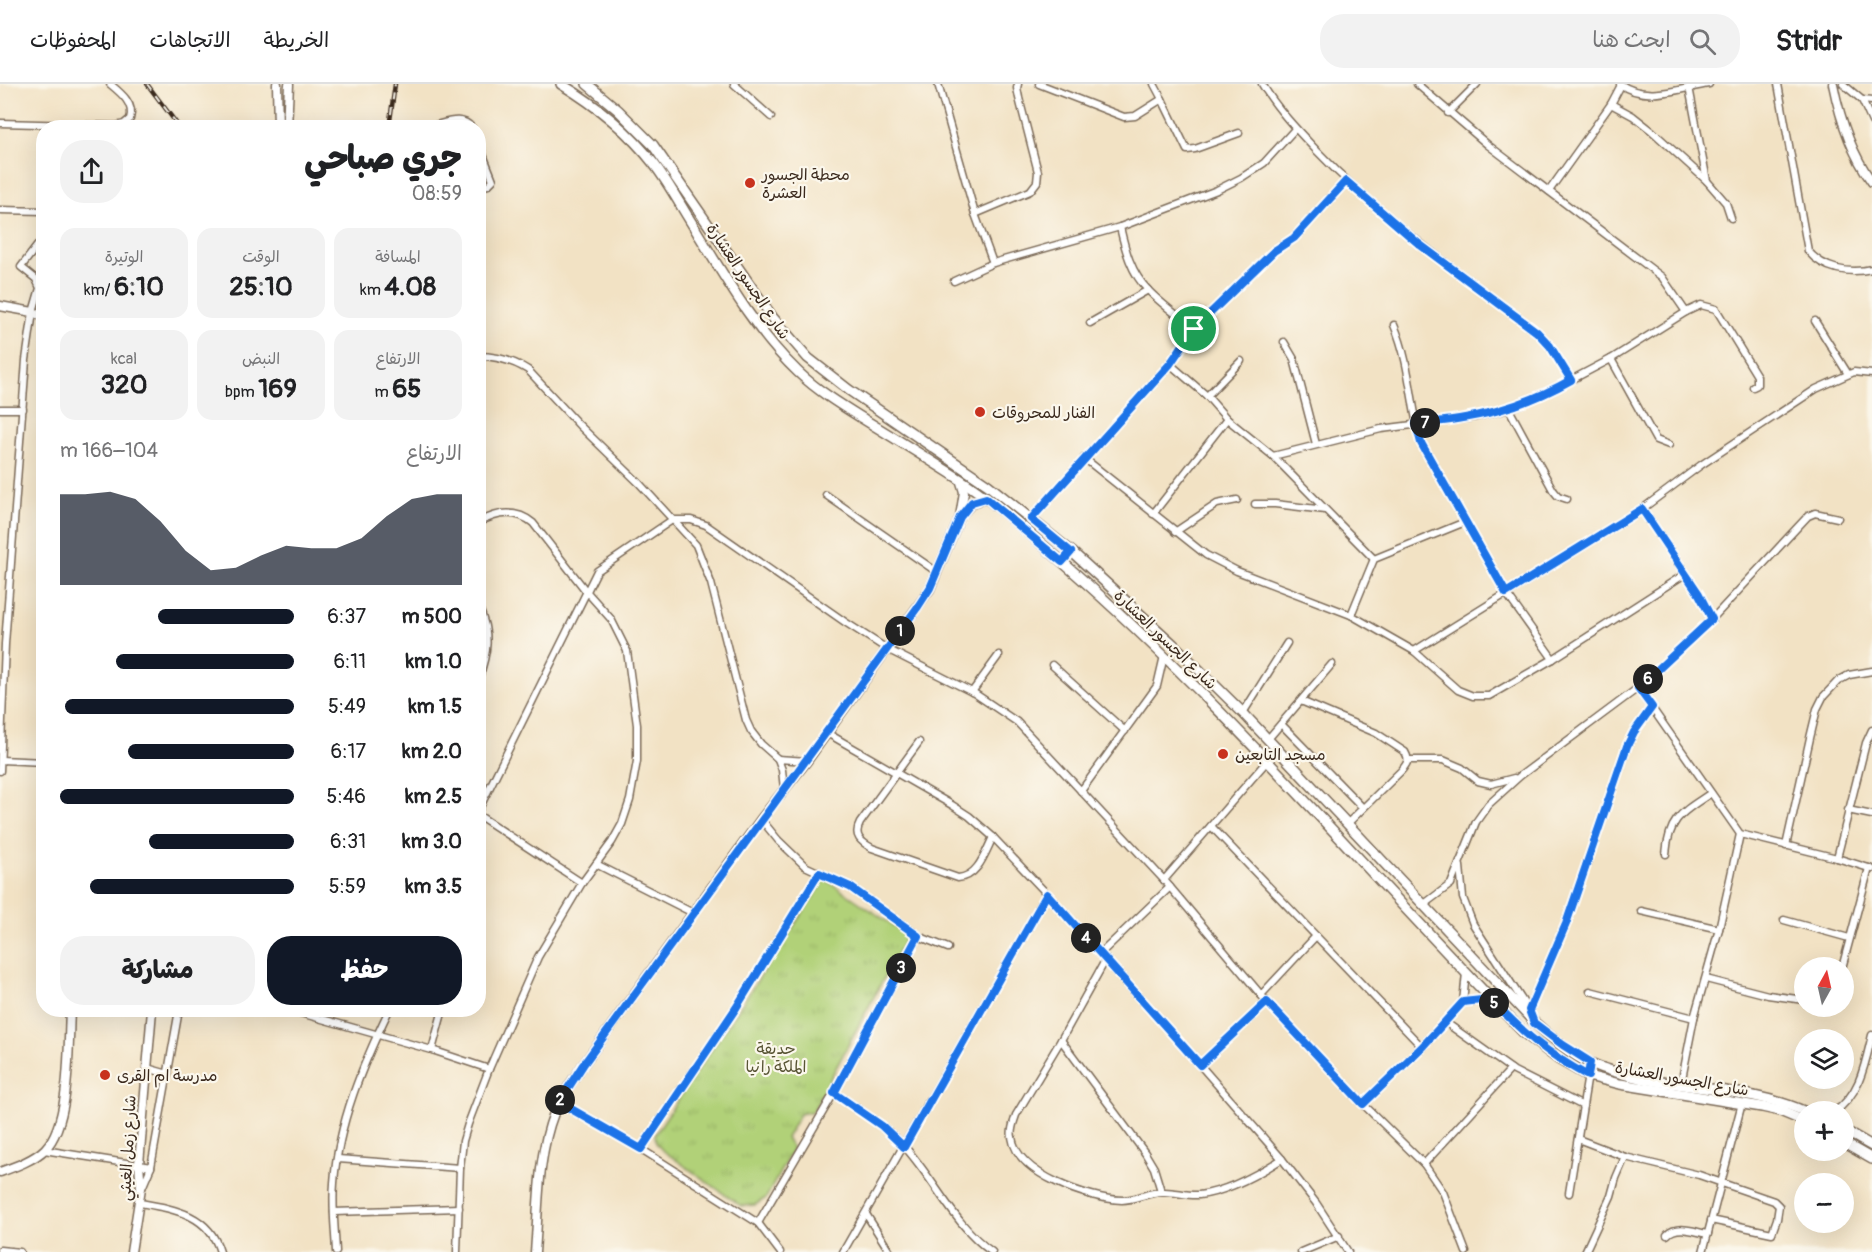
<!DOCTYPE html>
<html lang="ar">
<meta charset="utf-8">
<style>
:root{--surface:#fff;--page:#f2f2f2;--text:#202124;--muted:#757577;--line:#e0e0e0;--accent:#111827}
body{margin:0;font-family:Pangolin,"Playpen Sans Arabic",sans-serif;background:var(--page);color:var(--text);direction:rtl;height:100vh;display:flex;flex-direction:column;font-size:22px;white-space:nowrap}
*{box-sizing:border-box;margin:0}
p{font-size:20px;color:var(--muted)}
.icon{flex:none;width:33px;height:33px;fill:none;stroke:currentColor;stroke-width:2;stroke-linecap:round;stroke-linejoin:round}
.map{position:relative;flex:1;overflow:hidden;direction:ltr}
.panel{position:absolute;left:36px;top:36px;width:450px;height:897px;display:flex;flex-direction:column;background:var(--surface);border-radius:24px;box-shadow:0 6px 24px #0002;direction:rtl}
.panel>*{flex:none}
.needle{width:39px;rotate:8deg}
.tools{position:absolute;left:1794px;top:873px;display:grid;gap:12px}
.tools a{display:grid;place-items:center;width:60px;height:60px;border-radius:50%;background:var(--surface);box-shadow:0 6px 24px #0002;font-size:30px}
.pin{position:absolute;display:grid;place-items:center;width:51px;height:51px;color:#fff;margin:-26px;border:3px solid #fff;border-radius:50%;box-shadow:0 2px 6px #0007}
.km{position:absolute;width:30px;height:30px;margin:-15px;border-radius:50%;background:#222;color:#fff;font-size:16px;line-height:30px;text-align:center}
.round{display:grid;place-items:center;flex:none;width:63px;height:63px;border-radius:24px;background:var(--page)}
.overview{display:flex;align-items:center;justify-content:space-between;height:102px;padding:0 24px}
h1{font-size:33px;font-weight:800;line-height:45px}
.metrics{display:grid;grid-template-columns:repeat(3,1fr);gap:9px;height:102px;padding:6px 24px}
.metrics div{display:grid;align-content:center;border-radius:15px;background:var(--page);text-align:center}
.metrics b{font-size:26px;font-weight:800}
.metrics small{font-size:16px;font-weight:400}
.metrics p{font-size:16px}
.chart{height:168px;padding:12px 24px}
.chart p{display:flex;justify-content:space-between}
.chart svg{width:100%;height:108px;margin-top:6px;fill:var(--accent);opacity:.7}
.primary-button{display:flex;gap:12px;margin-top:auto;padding:12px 24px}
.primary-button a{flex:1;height:69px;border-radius:24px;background:var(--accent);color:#fff;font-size:24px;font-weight:800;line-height:69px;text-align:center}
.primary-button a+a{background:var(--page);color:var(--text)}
ul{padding:0 24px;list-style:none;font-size:20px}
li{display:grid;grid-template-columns:96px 72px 1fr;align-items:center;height:45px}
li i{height:15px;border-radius:8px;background:var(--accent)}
header{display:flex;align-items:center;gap:36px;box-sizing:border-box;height:84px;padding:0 30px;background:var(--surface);border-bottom:2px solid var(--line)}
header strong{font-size:28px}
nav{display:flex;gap:33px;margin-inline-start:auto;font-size:21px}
.search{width:420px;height:54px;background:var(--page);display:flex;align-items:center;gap:15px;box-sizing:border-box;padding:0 21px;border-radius:24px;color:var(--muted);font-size:22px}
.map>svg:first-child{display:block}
</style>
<header>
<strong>Stridr</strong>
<div class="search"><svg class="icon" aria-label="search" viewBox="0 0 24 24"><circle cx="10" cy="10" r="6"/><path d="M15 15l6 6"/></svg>ابحث هنا</div>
<nav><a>الخريطة</a><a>الاتجاهات</a><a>المحفوظات</a></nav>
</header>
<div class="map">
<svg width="1872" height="1168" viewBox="0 0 1872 1168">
<defs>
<pattern id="park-tufts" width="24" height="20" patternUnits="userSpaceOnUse" patternTransform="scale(1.5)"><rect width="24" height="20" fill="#b1d178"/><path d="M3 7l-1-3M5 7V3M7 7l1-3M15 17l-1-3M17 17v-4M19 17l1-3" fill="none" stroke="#99b467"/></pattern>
</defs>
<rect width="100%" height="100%" fill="#fbf7ec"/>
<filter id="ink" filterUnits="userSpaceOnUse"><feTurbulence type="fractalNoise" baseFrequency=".0167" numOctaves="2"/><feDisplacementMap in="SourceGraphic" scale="12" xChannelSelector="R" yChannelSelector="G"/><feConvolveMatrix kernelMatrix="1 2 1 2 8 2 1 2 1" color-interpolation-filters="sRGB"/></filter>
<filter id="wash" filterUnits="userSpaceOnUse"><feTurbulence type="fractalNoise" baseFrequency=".008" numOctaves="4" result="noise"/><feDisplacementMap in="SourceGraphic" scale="24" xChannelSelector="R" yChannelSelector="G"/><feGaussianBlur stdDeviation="1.35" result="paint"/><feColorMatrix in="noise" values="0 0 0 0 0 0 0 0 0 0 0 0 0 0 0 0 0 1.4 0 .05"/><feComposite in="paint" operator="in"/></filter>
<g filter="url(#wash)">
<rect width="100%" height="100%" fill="#f2e2c4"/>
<polygon fill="url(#park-tufts)" stroke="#767e4b" stroke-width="1.5" points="825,795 907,851 813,1027 800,1030 786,1054 793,1064 766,1114 755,1121 741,1122 662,1066 656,1059 655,1050"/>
</g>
<g filter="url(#ink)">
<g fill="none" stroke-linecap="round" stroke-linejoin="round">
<defs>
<g id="minor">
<polyline points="734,0 771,33"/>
<polyline points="938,0 975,130 993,179"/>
<polyline points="1039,0 1124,33 1135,32 1162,15 1154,0"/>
<path d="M1262 0C1277 25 1297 46 1317 67 1383 136 1461 190 1537 248L1550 262 1571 296"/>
<polyline points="1417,0 1488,61 1662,193 1686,228"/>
<path d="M1620 0C1646 19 1681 4 1709 0"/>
<path d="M1778 0 1808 167C1824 186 1849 190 1872 185"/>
<polyline points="1843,0 1862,16 1872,38"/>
<polyline points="1689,3 1707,97"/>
<polyline points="1162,15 1187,66 1195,65 1239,49"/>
<polyline points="1862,16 1872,17"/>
<polyline points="1611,20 1633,32 1652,47 1707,97 1726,119 1731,134"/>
<polyline points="1448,29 1477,0"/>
<path d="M0 39 116 42 124 40 130 35C135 20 121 9 110 0"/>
<path d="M436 41C448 38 463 32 472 44"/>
<polyline points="478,58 493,96 488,101 478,103"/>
<polyline points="1549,107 1611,20 1621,1"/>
<polyline points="0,126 44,127"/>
<polyline points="975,130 1030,107 1037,98 1038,88 1019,14 1017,4 1018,0"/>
<path d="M1120 143C1125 165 1131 189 1148 206 1160 219 1180 233 1194 245"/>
<polyline points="954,197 993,179 1120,143 1217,106 1241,94 1264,79 1295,45"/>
<polyline points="1815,237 1848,290"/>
<polyline points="1090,239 1148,206"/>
<path d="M1394 241C1410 278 1411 321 1421 359L1506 509 1553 575"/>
<polyline points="1284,258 1294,275 1316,360"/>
<path d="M478 272C497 272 512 276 528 286L579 341 639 399 696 461 711 499 746 636 751 647 761 660 778 675 782 686 784 705"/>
<polyline points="1611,275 1656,356 1669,361"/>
<polyline points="1170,280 1207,312 1227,335 1273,372 1374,475"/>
<polyline points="1207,312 1241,277"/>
<polyline points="0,325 23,325"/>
<polyline points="1509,325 1553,406 1558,412 1567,415"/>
<polyline points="1273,372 1381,345 1476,333 1509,325 1554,305 1611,275 1686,228 1701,221 1716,225 1757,292 1757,301 1753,303"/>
<polyline points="1084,374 1206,471 1237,487 1351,531 1414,567 1458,606 1473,612 1489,612 1553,575 1685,490"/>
<polyline points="826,411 937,488"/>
<polyline points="1255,420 1275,420 1325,426"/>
<polyline points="1153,430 1227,335"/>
<polyline points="1031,435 1170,280 1194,245 1274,167 1294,154 1346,97"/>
<polyline points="1175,448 1217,420 1237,416"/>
<path d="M478 522C491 550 488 568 478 596"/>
<polyline points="1351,531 1374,475 1465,438"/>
<polyline points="1712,535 1808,432 1815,429 1838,434"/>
<polyline points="1414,567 1642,425 1701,381 1816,305 1854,288 1872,290"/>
<polyline points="1052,581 1125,647"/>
<polyline points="1638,604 1740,750 1837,774 1872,785"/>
<polyline points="972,608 999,571"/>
<path d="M1301 617 1376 649 1405 668C1410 676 1407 680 1401 687L1347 740"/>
<polyline points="1243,629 1287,559"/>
<polyline points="1281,640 1363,724"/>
<polyline points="827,649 952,721 969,732 993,753 1047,810 1200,981 1282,1075 1316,1119 1348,1168"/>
<polyline points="1268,655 1332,580"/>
<path d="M919 658 860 739C853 752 861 758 872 764L958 794C978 793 985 769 993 753"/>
<polyline points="778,675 807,677"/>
<polyline points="1,676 44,678"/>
<polyline points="1409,676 1443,676 1462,684 1478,697 1491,700 1514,694"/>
<polyline points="0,687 5,560 26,276 33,228 40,204 36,195 21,183 44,153"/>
<polyline points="1081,707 1157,602 1164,572"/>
<polyline points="1848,726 1872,731"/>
<polyline points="478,727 597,487 672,436 691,436 706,441 845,538 887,565 974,609 1017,638 1164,796 1267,918 1363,1020 1424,1080 1443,1108 1466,1168"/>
<polyline points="478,731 582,799"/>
<polyline points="761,735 778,756 805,782 850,803 918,852 948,864"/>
<polyline points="1211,742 1422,963"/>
<polyline points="1786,762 1810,654 1817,625 1823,613 1838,597 1849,591 1872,587"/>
<path d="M1666 770C1669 733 1683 728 1711 709"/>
<polyline points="1837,774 1866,659 1872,646"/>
<polyline points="596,780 693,829"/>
<polyline points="1460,782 1463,814 1473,840 1529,927"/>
<polyline points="1164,796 1268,676"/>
<polyline points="1423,821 1451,800 1476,738 1488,721 1520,692 1638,604 1712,535 1699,510 1642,425"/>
<polyline points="1641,827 1719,845"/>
<polyline points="1784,836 1849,854"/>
<polyline points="1101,869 1170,803"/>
<path d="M1106 875 1061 956 1016 1031C1014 1038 1010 1046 1012 1053 1017 1091 1090 1115 1122 1116 1136 1116 1148 1108 1162 1108 1174 1107 1186 1112 1199 1111 1226 1108 1260 1089 1282 1075"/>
<polyline points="1842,884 1869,784"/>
<polyline points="1706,895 1768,911 1804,916"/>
<polyline points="1590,907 1694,934"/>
<polyline points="1261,911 1316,852"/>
<polyline points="1463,918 1491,915"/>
<polyline points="296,926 297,928 432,966 489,985"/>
<polyline points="1529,926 1566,840 1627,662 1634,648 1652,623"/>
<polyline points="1445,938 1514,987 1583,1022"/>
<polyline points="1061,956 1145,1069 1154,1084 1161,1107"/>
<polyline points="432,966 442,929"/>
<polyline points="1200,981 1267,918"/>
<polyline points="147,984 168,990"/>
<polyline points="1681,1000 1694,934 1719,845 1740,750"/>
<path d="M834 1009C859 1025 883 1041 904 1062 935 1096 954 1141 992 1168"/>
<polyline points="559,1018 641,1065 758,1139 780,1168"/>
<polyline points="1363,1020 1422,963 1463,918 1466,889"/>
<path d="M1834 1028C1860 1011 1865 980 1872 951"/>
<polyline points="1578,1055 1625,1073 1699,1091 1774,1117 1779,1122 1777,1135 1772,1149 1711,1136"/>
<polyline points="641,1065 736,924 819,789"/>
<polyline points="44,1066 151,1083"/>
<polyline points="338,1075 460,1084"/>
<polyline points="1424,1080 1511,985"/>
<polyline points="142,1104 151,1083 179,926"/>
<polyline points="1569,1109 1590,978"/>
<path d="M140 1119C174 1125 209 1130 220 1168"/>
<polyline points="334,1128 459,1124"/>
<polyline points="866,1130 890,1168"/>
<polyline points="758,1139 834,1009 918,852"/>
<path d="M1667 1151C1677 1140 1695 1148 1708 1150"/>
<polyline points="0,1166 20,1168"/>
<path d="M336 1168C335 1145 332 1122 334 1099 338 1039 363 980 389 926"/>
<path d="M457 1168 460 1084 463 1057 468 1040 489 985 538 873 582 799 612 758 622 740 630 716 637 677V641L627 567 611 535 586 507 533 439C516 425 497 428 478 439"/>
<polyline points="843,1168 1047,810"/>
<polyline points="1301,1168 1339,1152"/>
<polyline points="1585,1168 1611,1112 1616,1094 1625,1073"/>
<polyline points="1703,1168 1742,1019"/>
</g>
<g id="tertiary">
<polyline points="277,0 278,44"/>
<path d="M1833 0C1840 35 1851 69 1872 98"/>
<polyline points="287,44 289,0"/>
<polyline points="0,222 33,228 44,233"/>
<polyline points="962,430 973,418 986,415"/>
<path d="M0 1088C14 1083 34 1076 45 1065 71 1039 68 962 70 926"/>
<polyline points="131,1168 141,1104 139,1080 152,926"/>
<path d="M535 1168C539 1122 537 1073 554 1029 561 1012 573 996 583 981L761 735 807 677 930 505 960 433 964 408 960 395"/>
</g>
<g id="secondary">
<path d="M561 0C596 21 629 48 654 80 668 98 679 119 691 138 723 190 754 246 798 288 818 307 841 321 865 336 896 355 927 374 958 394 994 417 1026 447 1059 475 1226 620 1369 791 1524 949L1558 975 1588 992 1620 1000 1762 1023 1780 1027 1804 1037"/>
<path d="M587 0 618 26 653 61 773 234 808 274 849 306 988 401 1072 468 1173 560 1243 629 1534 938C1551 953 1570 970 1590 979 1658 1008 1738 998 1806 1028"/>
<polyline points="1844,1046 1872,1062"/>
<polyline points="1844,1059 1872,1075"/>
</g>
</defs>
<use href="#minor" stroke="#7b6a58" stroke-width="9"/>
<use href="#tertiary" stroke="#7b6a58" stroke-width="11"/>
<use href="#secondary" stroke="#7b6a58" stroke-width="12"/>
<use href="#minor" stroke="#fff" stroke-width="6"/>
<use href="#tertiary" stroke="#fff" stroke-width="8"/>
<use href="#secondary" stroke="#fff" stroke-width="9"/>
<defs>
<g id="rail">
<polyline points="147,0 180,44"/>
<polyline points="389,44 395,0"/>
</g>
</defs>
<use href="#rail" stroke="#3b2a1e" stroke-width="4.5"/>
<use href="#rail" stroke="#fbf7ec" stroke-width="2" stroke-dasharray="7" stroke-linecap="butt"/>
</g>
</g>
<g fill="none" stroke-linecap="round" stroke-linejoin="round" filter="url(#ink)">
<defs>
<path id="route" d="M1346 97 1419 160 1537 248 1550 262 1571 296C1520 325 1474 335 1416 340L1421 359 1506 509 1642 425 1699 510 1712 535 1638 604 1652 623 1634 648 1627 662 1566 840 1529 926 1534 939 1563 961 1590 978 1588 992C1546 969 1523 949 1491 915L1463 918 1422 963 1363 1020 1267 918 1200 981 1047 810 904 1063 882 1042 834 1009 918 852 850 803 819 789 736 924 641 1065 559 1018 583 981 917 524 930 504 960 433 972 418 986 414 1062 478 1071 468 1031 435 1170 280 1194 245 1274 167 1294 154Z"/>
</defs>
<use href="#route" stroke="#fff" stroke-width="12"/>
<use href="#route" stroke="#1a73e8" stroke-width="8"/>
</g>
<g fill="#c8321e" stroke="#fbf7ec" stroke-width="2">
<circle cx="750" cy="99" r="6"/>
<circle cx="980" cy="328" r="6"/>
<circle cx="1223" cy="670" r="6"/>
<circle cx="105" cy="991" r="6"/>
</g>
<g text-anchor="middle" stroke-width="4.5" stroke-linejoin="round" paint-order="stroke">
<g font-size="16" fill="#3b2a1e" stroke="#fbf7ec" text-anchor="start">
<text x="762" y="96">محطة الجسور<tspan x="762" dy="18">العشرة</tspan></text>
<text x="992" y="334">الفنار للمحروقات</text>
<text x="1235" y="676">مسجد التابعين</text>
<text x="117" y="997">مدرسة ام القرى</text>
</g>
<g font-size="16" fill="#3b2a1e" stroke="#fbf7ec">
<text transform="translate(749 197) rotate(56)" y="6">شارع الجسور العشارة</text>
<text transform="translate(1166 555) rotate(44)" y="6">شارع الجسور العشارة</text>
<text transform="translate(1682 994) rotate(10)" y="6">شارع الجسور العشارة</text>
<text transform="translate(127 1064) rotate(-87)" y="6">شارع زمل الغيثي</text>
</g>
<g font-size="16" fill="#585434" stroke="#fbf7ec">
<text x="776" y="970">حديقة<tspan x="776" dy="18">الملكة رانيا</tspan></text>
</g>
</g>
</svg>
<div class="tools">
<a><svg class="needle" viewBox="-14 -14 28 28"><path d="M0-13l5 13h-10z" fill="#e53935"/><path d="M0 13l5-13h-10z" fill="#757577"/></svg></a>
<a><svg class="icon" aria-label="layers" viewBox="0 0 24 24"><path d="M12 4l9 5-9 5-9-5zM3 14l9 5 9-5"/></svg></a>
<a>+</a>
<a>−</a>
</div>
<div class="pin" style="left:1194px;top:245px;background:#1e9e55"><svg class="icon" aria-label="arrive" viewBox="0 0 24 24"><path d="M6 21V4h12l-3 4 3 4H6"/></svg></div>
<b class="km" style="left:900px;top:547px">1</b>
<b class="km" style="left:560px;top:1016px">2</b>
<b class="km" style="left:901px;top:884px">3</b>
<b class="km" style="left:1086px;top:854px">4</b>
<b class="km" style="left:1494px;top:919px">5</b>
<b class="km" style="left:1648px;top:595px">6</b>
<b class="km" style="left:1425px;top:339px">7</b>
<section class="panel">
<div class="overview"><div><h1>جري صباحي</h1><p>08:59</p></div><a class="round"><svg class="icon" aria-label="share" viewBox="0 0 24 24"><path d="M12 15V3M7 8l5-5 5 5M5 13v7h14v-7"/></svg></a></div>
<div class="metrics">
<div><p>المسافة</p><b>4.08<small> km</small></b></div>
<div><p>الوقت</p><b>25:10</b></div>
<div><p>الوتيرة</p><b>6:10<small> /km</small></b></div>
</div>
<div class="metrics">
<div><p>الارتفاع</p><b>65<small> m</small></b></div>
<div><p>النبض</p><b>169<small> bpm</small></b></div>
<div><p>kcal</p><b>320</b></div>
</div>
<div class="chart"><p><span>الارتفاع</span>104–166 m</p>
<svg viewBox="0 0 160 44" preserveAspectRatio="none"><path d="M0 44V7L10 7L20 6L30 9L40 18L50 30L60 38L70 37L80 32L90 28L100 29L110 29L120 25L130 16L140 9L150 7L160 7V44z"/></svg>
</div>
<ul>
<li><b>500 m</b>6:37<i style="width:58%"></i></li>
<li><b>1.0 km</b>6:11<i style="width:76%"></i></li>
<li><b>1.5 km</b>5:49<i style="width:98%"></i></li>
<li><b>2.0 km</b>6:17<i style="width:71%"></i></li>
<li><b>2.5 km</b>5:46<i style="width:100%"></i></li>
<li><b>3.0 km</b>6:31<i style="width:62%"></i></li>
<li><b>3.5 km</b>5:59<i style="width:87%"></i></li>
</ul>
<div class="primary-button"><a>حفظ</a><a>مشاركة</a></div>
</section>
</div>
